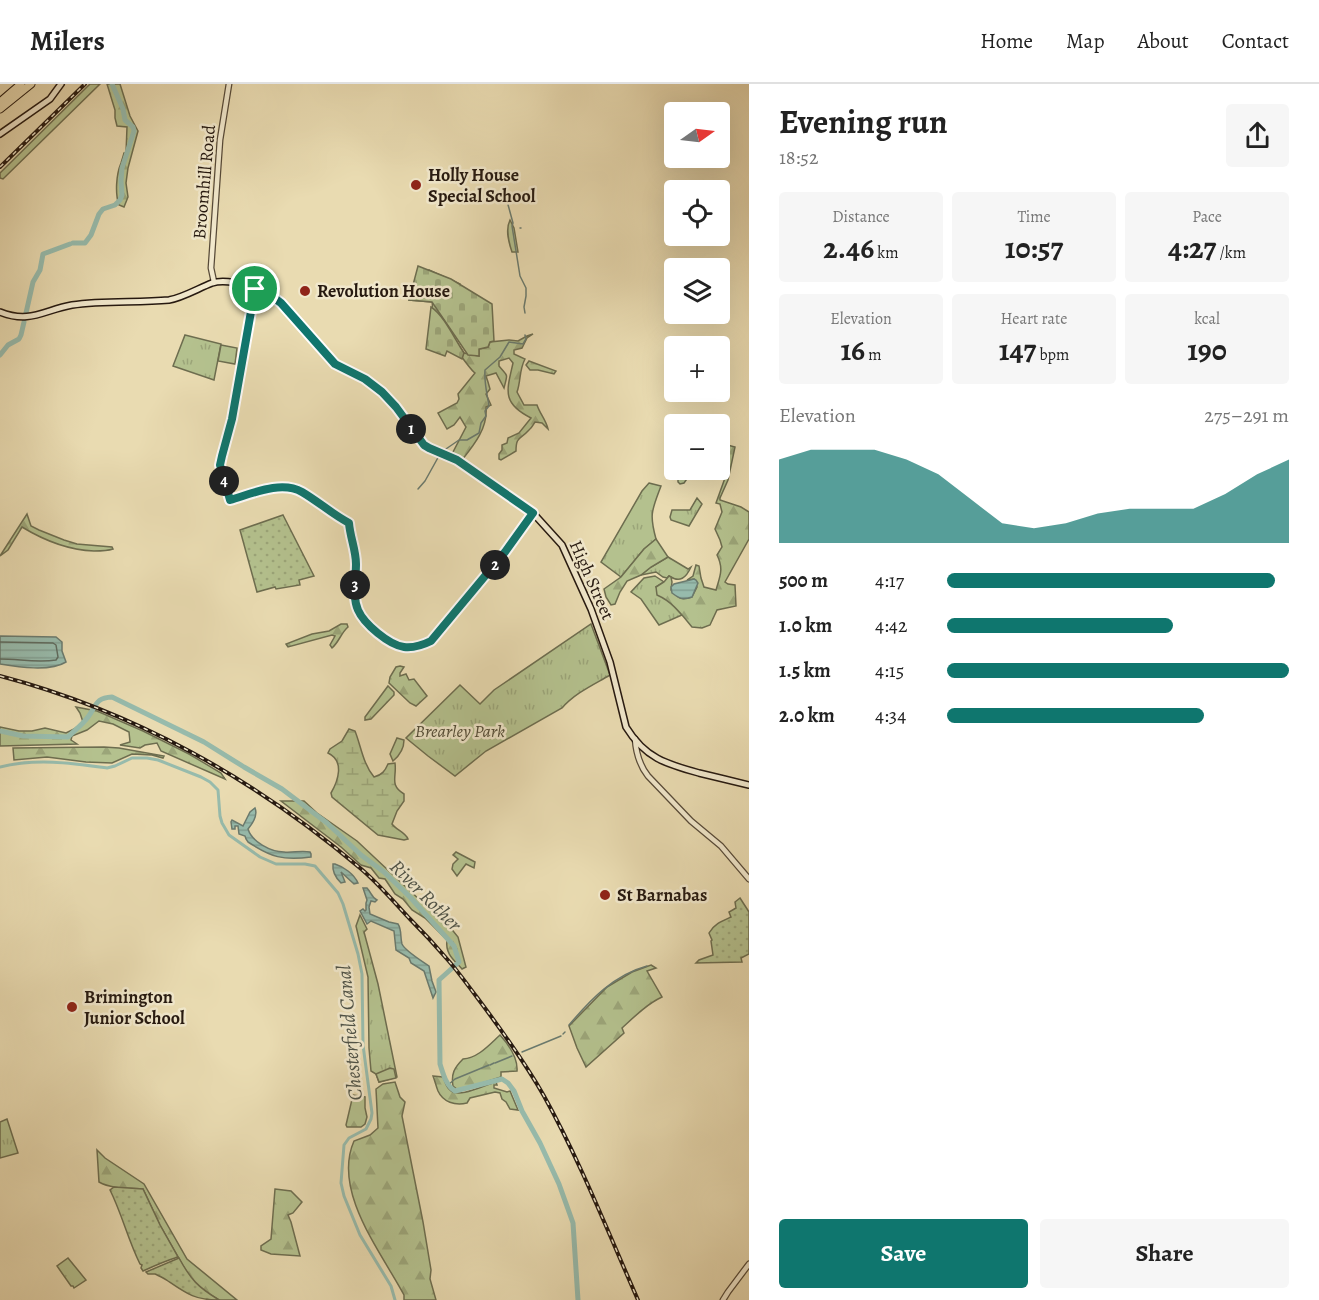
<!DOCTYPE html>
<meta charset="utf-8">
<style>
:root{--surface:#fff;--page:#f6f6f6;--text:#222;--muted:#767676;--line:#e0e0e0;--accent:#0f766e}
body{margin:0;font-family:Alegreya,serif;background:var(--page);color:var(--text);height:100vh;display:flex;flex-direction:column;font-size:22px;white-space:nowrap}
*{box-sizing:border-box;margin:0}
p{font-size:20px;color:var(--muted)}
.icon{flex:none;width:33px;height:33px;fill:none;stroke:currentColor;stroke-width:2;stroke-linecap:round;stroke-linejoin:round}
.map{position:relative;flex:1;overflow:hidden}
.panel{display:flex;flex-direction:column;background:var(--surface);width:570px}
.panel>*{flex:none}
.needle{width:39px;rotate:76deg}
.controls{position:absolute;left:664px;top:18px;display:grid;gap:12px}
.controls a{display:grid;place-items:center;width:66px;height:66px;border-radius:6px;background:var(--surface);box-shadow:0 6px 24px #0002;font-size:30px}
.pin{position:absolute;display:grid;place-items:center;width:51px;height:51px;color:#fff;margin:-26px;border:3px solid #fff;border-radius:50%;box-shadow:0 2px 6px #0007}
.km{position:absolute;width:30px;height:30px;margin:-15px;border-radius:50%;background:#222;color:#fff;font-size:16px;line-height:30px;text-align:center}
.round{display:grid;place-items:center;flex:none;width:63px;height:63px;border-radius:6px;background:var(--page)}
.summary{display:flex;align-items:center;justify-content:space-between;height:102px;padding:0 30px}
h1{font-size:33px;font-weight:600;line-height:45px}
.stats{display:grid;grid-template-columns:repeat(3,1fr);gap:9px;height:102px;padding:6px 30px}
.stats div{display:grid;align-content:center;border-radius:6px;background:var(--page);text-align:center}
.stats b{font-size:30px;font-weight:600}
.stats small{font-size:16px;font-weight:400}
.stats p{font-size:16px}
.chart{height:168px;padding:12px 30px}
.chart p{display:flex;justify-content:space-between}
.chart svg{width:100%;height:108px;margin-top:6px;fill:var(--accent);opacity:.7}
.button{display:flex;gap:12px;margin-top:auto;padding:12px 30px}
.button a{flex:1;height:69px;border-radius:6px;background:var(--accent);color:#fff;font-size:24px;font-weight:600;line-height:69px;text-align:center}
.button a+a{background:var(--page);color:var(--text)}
ul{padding:0 30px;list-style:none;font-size:20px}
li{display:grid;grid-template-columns:96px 72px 1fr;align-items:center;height:45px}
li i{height:15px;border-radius:8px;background:var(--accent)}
header{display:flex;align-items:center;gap:36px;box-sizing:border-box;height:84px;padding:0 30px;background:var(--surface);border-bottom:2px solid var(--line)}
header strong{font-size:28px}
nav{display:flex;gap:33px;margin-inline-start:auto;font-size:21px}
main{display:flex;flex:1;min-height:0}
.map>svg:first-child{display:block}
</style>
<header>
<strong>Milers</strong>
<nav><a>Home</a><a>Map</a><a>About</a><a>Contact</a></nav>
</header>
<main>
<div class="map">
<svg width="749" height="1216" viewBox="0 0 749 1216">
<defs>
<pattern id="grass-tufts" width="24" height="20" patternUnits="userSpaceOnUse" patternTransform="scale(1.5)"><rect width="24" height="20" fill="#b4c18e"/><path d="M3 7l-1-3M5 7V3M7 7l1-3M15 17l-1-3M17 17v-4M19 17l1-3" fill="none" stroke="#9ba579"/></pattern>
<pattern id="forest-firs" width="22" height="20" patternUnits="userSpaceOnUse" patternTransform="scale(1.5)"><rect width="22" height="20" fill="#b4c18e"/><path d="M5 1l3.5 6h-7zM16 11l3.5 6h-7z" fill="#9ba579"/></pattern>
<pattern id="wetland-marsh" width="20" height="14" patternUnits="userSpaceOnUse" patternTransform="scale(1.5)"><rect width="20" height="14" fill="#b4c18e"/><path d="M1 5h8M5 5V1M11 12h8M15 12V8" fill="none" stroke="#9ba579"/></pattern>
<pattern id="cemetery-stones" width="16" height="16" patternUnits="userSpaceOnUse" patternTransform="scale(1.5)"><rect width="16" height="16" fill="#b4c18e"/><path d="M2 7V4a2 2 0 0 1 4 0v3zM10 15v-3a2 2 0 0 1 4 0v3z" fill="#9ba579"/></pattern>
<pattern id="garden-dots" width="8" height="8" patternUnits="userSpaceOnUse" patternTransform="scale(1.5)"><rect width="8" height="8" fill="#b4c18e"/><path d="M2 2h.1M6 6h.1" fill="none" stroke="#9ba579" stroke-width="1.8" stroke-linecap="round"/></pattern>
<pattern id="water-rules" width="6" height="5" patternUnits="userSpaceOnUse" patternTransform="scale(1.5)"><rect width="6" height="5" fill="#97bbac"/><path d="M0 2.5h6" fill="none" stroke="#82a093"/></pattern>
</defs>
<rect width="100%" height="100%" fill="#e9dbb1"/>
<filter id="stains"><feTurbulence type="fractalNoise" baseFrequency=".00333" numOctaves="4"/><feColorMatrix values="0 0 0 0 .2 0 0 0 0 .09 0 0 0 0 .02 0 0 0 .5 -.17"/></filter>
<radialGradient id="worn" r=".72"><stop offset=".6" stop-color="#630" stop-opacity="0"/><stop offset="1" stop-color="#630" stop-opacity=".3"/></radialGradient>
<g fill="url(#grass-tufts)" stroke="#6d6d4f" stroke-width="1.5">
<polygon points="185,251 221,260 214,296 173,282"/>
<path d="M649 399 661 402C652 426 649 430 656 455L644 465 621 493 601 478 642 407Z"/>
<polygon points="697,414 702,420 689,442 671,436 670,433 672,426 690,426"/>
<path d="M668 473 688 485 691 483C686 494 680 499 669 492L667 494 663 493 656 488 641 491 651 483Z"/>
<polygon points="655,492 664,498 656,503 682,531 659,541 641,515 631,508 644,494"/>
<path d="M591 540 610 591C593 601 575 609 562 624L486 667 455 692 428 672 406 654 460 601 480 620 494 606Z"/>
<polygon points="360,831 367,845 364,848 378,900 397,993 379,998 376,990 371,987 369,964 368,893 356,842"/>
<polygon points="7,1035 18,1069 0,1074 0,1038"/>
<polygon points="68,1174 86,1196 74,1204 73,1202 71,1202 57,1182"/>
</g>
<g fill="url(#forest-firs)" stroke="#6d6d4f" stroke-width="1.5">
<polygon points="90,0 100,0 3,95 0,94 0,89"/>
<path d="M107 0H120L130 32 138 47 128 84 126 99 128 113 124 123 119 121C115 110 116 91 121 79 122 76 123 73 124 69H126L127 43 117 42 115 34V26Z"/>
<path d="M510 136 514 144 518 168H512C509 159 505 146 510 136Z"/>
<path d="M429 186 460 200 453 241 448 244 464 269 479 272V265L488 263 490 258 509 256 518 257 527 252 533 250 527 254 522 264 514 266V270L525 275C519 286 521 297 517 308L524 321H537C540 330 546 336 548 345L542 339 535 338C533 341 532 344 529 346 520 356 516 352 516 367L501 376 499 375V370L502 366V361L507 359 508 354 519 349 531 334C501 319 507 306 513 279L509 274 499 277V282C508 293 508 288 504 304L496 289 486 292 488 298 490 305 486 310 491 321 486 323C488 344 474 361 462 376L452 370 466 343 460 333 454 341 447 345 438 329 457 319 459 315 458 310 475 289C469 285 434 234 432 228 432 224 433 221 432 218L409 216 411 203Z"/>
<polygon points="529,277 556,287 554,290 538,286 530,286 526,281"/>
<path d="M720 359 735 363 728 396 720 414V416L741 423 749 428V455L725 498 728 500 735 501 736 522 717 526 710 541 702 544 692 543C682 531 673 518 657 511L656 503 664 498 669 492 671 493 672 498 671 506C679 514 680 517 692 513L697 503 694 495 687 496 693 492 696 481 699 482 701 494 704 503 716 506C720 492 724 485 717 471L722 463 720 456 715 445 722 428 720 420 716 419 725 394 693 386 684 399 680 400 678 398V392L685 386H720Z"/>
<path d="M27 430 31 442 39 446 64 456 77 460 112 463 113 465C107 467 101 467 94 467 68 466 45 457 22 443L8 466 0 472Z"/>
<polygon points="656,455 668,473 651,483 641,491 627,497 620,508 615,520 611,521 606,513 604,505 621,493 644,465"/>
<path d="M341 540H347L348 543C341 549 339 558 332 564L330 561 335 552 332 551 288 563 286 560 312 550 329 547Z"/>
<polygon points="400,582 404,583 400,589 400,592 406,590 409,596 414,595 427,612 416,622 410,619 389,599 390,593 396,583"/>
<polygon points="388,602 394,608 394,611 371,635 365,636 365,633"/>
<polygon points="76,623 97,627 143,647 189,670 221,689 225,695 161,667 157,659 145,661 140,664 120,661 130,658 129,648 113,640 99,637 87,646 72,652 71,656 77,660 0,662 0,643 19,647 32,647 45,644 66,649 74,645 83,638 80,629"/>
<path d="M397 654 404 656C404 664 399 672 393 677L390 670Z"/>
<polygon points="104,663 119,664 164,672 163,674 152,671 132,670 112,679 86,678 47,673 14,676 13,664"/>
<path d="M281 717H304L317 729 357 757 423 819 429 817 458 853 466 883 462 885C454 876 445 870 447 856L425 834 412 826 403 815 395 810 385 795 379 794 371 784 361 781 341 763Z"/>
<polygon points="456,768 475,778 474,784 466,780 457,792 452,785 453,780 458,775 453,771"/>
<path d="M651 881 656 884 647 887 662 913C647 920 634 933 622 944L624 949 586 983 577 964 569 942 607 903 632 888Z"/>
<path d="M500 951C509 961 518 974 517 987L501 988V993L467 1004 458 1006 453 1002C451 990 454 984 463 975 478 974 489 961 500 951Z"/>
<polygon points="390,984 394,985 396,994 379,998 376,990"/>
<path d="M433 992 443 993C445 997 446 1003 450 1006 459 1015 484 1001 496 998L497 1001H494V1004L507 1008 510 1007 518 1026 510 1025 506 1018 502 1015 500 1009 495 1008 470 1014 467 1019C455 1022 443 1018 438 1007 436 1002 435 997 433 992Z"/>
<path d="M395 998 400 1013 405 1018 402 1032 423 1138 431 1186 430 1195 436 1216H404V1211C381 1168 332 1107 354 1057L370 1051 378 1044 376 1005 383 1000Z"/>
<polygon points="353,1011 365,1013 365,1024 367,1033 365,1040 361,1043 347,1043 346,1041"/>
<path d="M97 1066 105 1074 144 1100 187 1175 237 1216H219L202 1206 190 1194 160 1141 143 1105C129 1104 111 1105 99 1098Z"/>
<polygon points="275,1105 291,1107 302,1118 293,1129 288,1131 291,1138 300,1172 271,1170 261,1166 261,1162 271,1155"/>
</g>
<path fill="url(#wetland-marsh)" stroke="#6d6d4f" stroke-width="1.5" d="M349 645 355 647C361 662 363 680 374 693 382 691 385 687 388 680L395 679C397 693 389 701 404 710V717L397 727 392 740C396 746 405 748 408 755L404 756 378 751 332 713 331 709C338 697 345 677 328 669L330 665 342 657Z"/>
<g fill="url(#cemetery-stones)" stroke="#6d6d4f" stroke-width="1.5">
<polygon points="418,182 451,195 492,220 494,257 490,258 488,263 479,265 479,272 468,271 432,218 409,216"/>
<path d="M431 223C444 231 455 256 464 269L462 275 447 267 445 272 426 265Z"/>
</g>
<g fill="url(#garden-dots)" stroke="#6d6d4f" stroke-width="1.5">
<polygon points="283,431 314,492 299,496 300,501 276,505 275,503 257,508 240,446"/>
<path d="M740 814 749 828V870L741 874 742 878 696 879 699 876 713 871 711 857 712 856 709 849C714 840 722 837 731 833L729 828 736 824 735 818Z"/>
<path d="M114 1103 143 1105 160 1141 178 1173C165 1177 156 1181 143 1187L141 1184 142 1181 140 1180C128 1156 122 1130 110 1106Z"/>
<path d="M179 1174C191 1196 198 1203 219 1216 195 1216 187 1210 168 1197 164 1194 159 1192 155 1190H148L146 1188Z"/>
</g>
<polygon fill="#b4c18e" stroke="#6d6d4f" stroke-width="1.5" points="221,261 237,264 235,280 218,277"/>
<g fill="url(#water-rules)" stroke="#6a7a6e" stroke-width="1.5">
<path d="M694 495 696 496 698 499 692 513C683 516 680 515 672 509L671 503 674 500Z"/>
<path d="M0 552 56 553 62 558V567L66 578C50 588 18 583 0 580Z"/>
<path d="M255 724C258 731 253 739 248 745 252 758 271 768 284 768 293 769 301 766 310 768L311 770V773C283 777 271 773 248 758L246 755 245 752 239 750 238 742H235V745H232L231 738 232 736 243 742 250 728Z"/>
<path d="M333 780H335C344 783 354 790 358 799L354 800 341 788 345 798 341 799C336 794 332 788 333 780Z"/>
<path d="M363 804H367C371 808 371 813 377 816L375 818 371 817 369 823 370 830 389 838 398 840C402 846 400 853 402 860 405 867 422 877 429 882L432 897 436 908 433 914 424 887 411 879 409 874 396 866 394 847 371 837 367 840 360 827 363 825 365 827 366 826V819L367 816Z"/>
</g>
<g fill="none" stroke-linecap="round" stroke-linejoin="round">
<path stroke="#5e6a5e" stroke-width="1.5" d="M0 558 53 559 56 561 58 573 56 576C37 579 19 575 0 575"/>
<g stroke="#6a7a6e" stroke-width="1.5">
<polyline points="507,117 513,139 512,142 520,192 526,204 526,212 524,223 525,229"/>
<polyline points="520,144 521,144"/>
<path d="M443 367 459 356H467L479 349 481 339 486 332 485 327 489 322C487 309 484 299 485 286L500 273 509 258 523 260 526 255 525 251"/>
<polyline points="418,405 425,397 440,370"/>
<path d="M569 941C591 915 614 891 647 882"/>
<polyline points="563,950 565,948"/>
<polyline points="522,968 561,952"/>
<polyline points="495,979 512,972"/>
<polyline points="490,981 494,979"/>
<polyline points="448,1001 455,995 489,981"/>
</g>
<path stroke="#97bbac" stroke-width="3" d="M0 683C36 674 71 679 107 684L115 682 132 674H147L158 676 201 693 210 698 218 706 220 732 222 739 229 751 260 773 276 780H305L315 782 338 809 343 820 358 870 362 890 363 961 372 1029 371 1035 366 1045 349 1054 344 1061 341 1099 344 1112 360 1151 391 1202 395 1216"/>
<g stroke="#97bbac" stroke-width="5">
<polyline points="73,159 85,159 91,151 99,130 103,125 115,121 120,116 122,111 121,97 122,84 134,47 133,43 125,36 123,25 112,0"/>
<polyline points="26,229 33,198 40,186 43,170 70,160"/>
<polyline points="0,271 8,261 19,255 21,251 24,238"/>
<path d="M0 647 23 652 68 653C74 647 83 640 88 633 97 621 95 614 112 613L204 658 244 683 282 705 327 739 361 771 384 788 410 813 454 862 459 878 439 896 440 980C443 989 446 1002 455 1007L502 995 508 999 514 1007 522 1027 540 1059 559 1100 573 1139 578 1216"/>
</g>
<defs>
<g id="tertiary">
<polyline points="214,198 211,184 220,56 229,0"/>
<path d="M255 205 233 335 222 372 220 381 230 416C251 410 281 396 302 408 319 417 333 430 349 439 350 452 354 463 355 475 357 492 351 510 358 526 364 540 389 561 404 563 413 564 423 561 431 557L505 468 533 429"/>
<path d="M635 655C636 668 640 682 648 692L691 737 721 762 749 795"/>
<polyline points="723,1216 728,1208 749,1180"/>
</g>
<g id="secondary">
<polyline points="0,50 50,15 61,0"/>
<path d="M0 228C30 240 44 226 72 221 104 216 137 219 169 216 182 214 199 204 212 199 231 193 266 207 281 219L335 280 365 295 382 308 396 323 424 361 429 364 457 377 533 429 562 461 591 525 610 578 626 643C645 674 666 680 699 689 716 693 732 697 749 701"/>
</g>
<g id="trunk">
<polyline points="0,18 21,0"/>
<polyline points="0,25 31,0"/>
</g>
</defs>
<use href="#tertiary" stroke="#574a38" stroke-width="7"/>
<use href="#secondary" stroke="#261910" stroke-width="8"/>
<use href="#trunk" stroke="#261910" stroke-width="9"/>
<use href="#tertiary" stroke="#f1e8cc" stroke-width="4.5"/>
<use href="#secondary" stroke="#f1e8cc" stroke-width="5"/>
<use href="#trunk" stroke="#e9dbb1" stroke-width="7"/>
<defs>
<g id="rail">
<polyline points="0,83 85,0"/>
<path d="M0 592C133 627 255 695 360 784 378 799 393 817 409 834 422 847 435 861 447 875 457 886 466 899 476 912 500 944 524 977 544 1012 580 1077 608 1148 638 1216"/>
</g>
</defs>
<use href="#rail" stroke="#261910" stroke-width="4"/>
<use href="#rail" stroke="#f1e8cc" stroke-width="1.5" stroke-dasharray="4.5" stroke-linecap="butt"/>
</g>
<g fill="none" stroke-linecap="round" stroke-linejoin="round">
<defs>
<path id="route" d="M255 205 273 213 281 219 335 280 365 295 382 308 396 323 424 361 429 364 457 376 533 429 505 468 431 557C423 561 413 564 404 563 389 561 364 540 358 526 352 512 356 495 356 480 356 466 350 453 349 439 332 430 319 418 302 408 281 396 251 410 230 416L220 381 222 372 232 335Z"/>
</defs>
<use href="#route" stroke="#fff" stroke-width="12"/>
<use href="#route" stroke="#0f766e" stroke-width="8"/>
</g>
<g fill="#8f2418" stroke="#f1e8cc" stroke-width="2">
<circle cx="416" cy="101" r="6"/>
<circle cx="305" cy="207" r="6"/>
<circle cx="605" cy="811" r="6"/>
<circle cx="72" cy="923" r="6"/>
</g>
<g text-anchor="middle" stroke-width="5" stroke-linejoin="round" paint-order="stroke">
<g font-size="18" font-weight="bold" fill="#261910" stroke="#f1e8cc" text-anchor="start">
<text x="428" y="97">Holly House<tspan x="428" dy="21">Special School</tspan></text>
<text x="317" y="213">Revolution House</text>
<text x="617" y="817">St Barnabas</text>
<text x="84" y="919">Brimington<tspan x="84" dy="21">Junior School</tspan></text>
</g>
<g font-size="18" fill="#261910" stroke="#f1e8cc">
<text transform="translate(204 98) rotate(-85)" y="6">Broomhill Road</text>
<text transform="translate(592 496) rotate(66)" y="6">High Street</text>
</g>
<g font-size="18" font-style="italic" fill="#514b36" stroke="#f1e8cc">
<text x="460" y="653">Brearley Park</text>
</g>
<g font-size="20" font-style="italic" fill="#4e5247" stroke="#f1e8cc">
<text transform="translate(426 811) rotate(45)" y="7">River Rother</text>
<text transform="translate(349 949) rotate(-95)" y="7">Chesterfield Canal</text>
</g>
</g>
<rect width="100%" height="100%" filter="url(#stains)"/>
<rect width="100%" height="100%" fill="url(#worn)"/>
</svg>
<div class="controls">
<a><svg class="needle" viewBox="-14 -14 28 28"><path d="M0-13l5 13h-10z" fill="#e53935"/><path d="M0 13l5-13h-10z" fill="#767676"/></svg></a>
<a><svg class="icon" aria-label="locate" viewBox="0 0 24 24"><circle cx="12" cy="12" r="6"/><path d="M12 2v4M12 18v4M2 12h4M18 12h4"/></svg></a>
<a><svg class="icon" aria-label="layers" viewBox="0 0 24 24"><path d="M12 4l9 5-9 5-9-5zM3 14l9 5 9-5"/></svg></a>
<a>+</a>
<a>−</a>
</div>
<div class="pin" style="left:255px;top:205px;background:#1e9e55"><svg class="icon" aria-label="arrive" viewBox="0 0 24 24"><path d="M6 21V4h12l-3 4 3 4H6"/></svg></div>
<b class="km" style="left:411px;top:345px">1</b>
<b class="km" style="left:495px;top:481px">2</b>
<b class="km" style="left:355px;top:501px">3</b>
<b class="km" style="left:224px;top:397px">4</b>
</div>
<section class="panel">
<div class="summary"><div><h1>Evening run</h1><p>18:52</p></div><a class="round"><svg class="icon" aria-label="share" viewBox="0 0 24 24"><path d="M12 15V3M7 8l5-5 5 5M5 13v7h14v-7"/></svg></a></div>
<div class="stats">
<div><p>Distance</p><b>2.46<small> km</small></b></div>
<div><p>Time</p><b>10:57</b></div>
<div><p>Pace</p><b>4:27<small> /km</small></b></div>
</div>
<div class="stats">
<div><p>Elevation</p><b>16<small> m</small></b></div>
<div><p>Heart rate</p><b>147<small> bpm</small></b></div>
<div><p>kcal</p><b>190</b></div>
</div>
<div class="chart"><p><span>Elevation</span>275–291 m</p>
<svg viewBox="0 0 160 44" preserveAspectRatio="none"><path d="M0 44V10L10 6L20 6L30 6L40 10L50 16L60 26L70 36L80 38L90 36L100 32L110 30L120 30L130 30L140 24L150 16L160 10V44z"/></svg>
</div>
<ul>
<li><b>500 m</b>4:17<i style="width:96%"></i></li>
<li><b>1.0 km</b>4:42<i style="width:66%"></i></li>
<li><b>1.5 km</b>4:15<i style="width:100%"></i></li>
<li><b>2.0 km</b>4:34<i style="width:75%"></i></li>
</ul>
<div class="button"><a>Save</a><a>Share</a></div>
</section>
</main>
